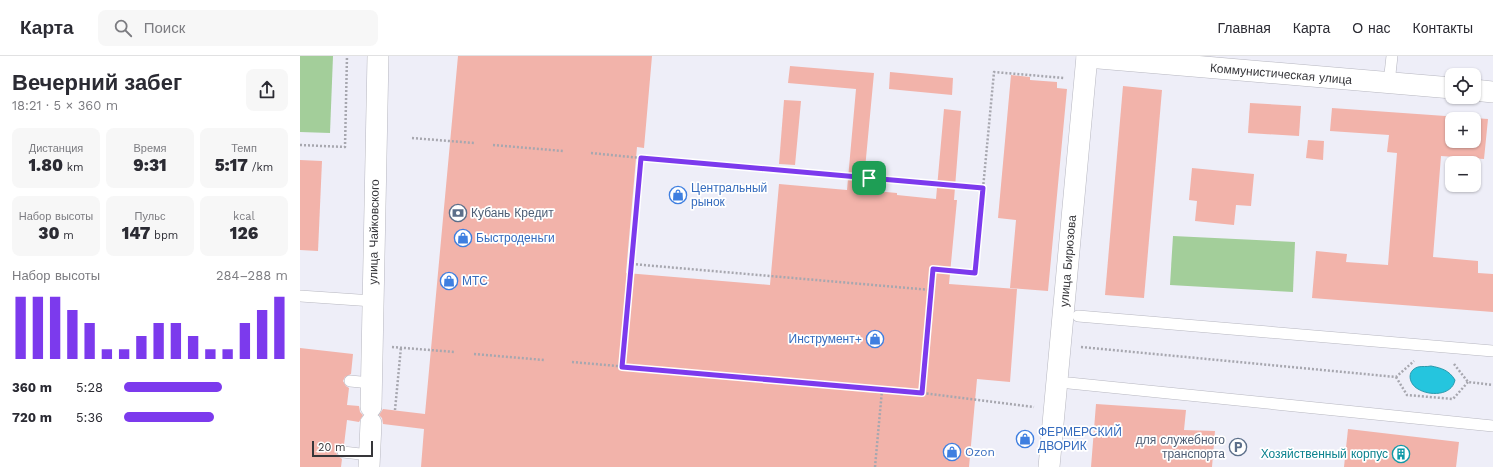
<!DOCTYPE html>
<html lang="ru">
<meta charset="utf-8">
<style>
:root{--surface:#fff;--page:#f7f7f7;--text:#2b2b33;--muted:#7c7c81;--line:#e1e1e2;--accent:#7c3aed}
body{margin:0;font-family:"Work Sans",sans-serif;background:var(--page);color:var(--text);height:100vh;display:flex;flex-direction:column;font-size:15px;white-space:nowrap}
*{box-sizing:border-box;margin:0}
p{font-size:13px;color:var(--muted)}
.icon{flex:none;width:22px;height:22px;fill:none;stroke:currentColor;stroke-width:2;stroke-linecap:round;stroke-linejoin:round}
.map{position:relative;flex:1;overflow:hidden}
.panel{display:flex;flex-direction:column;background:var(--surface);width:300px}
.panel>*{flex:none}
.fabs{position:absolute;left:1145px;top:12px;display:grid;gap:8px}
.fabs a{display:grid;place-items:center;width:36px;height:36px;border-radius:8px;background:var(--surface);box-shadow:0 1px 3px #0004;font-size:20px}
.scale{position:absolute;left:12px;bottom:10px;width:61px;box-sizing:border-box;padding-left:4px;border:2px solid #36363a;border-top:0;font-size:11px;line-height:14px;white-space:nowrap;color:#36363a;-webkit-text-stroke:3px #fff;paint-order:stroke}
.pin{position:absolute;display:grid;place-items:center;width:34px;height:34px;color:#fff;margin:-17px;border-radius:8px;box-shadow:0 2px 6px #0006}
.round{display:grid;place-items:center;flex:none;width:42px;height:42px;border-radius:8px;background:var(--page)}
.overview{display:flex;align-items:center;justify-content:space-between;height:68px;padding:0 12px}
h1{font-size:22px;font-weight:800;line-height:30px}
.stats{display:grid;grid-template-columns:repeat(3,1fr);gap:6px;height:68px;padding:4px 12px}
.stats div{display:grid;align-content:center;border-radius:8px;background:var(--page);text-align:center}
.stats b{font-size:17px;font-weight:800}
.stats small{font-size:11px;font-weight:400}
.stats p{font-size:11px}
.chart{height:112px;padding:8px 12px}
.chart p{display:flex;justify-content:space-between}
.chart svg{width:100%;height:72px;margin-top:4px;stroke:var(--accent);stroke-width:6}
ul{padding:0 12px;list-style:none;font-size:13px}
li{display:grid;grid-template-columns:64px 48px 1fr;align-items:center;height:30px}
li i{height:10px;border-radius:5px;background:var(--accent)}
header{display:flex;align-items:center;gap:24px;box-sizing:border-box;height:56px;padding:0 20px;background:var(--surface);border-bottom:1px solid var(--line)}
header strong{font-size:19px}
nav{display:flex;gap:22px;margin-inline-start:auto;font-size:14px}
.search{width:280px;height:36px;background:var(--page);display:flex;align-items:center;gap:10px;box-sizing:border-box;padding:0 14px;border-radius:8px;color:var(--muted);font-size:15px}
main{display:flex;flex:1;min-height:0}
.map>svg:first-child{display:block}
</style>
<header>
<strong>Карта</strong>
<div class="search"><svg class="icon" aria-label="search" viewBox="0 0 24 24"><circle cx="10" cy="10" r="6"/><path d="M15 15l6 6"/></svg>Поиск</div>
<nav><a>Главная</a><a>Карта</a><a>О нас</a><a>Контакты</a></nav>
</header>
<main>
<section class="panel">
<div class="overview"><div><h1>Вечерний забег</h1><p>18:21 · 5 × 360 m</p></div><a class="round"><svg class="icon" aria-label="share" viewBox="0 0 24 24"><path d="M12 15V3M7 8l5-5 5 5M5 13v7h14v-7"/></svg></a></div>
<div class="stats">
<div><p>Дистанция</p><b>1.80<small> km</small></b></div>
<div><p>Время</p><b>9:31</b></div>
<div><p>Темп</p><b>5:17<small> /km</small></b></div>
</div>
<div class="stats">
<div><p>Набор высоты</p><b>30<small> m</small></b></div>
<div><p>Пульс</p><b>147<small> bpm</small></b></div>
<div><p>kcal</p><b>126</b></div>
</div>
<div class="chart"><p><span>Набор высоты</span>284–288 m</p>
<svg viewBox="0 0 160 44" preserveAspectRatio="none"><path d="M5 44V6M15 44V6M25 44V6M35 44V14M45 44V22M55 44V38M65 44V38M75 44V30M85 44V22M95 44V22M105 44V30M115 44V38M125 44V38M135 44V22M145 44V14M155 44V6"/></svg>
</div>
<ul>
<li><b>360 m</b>5:28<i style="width:60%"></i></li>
<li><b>720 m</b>5:36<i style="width:55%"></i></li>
</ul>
</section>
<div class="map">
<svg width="1193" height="411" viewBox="0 0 1193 411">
<rect width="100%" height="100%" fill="#eeeef8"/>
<g fill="#a3ce9a">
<polygon points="0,0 33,0 30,77 0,76"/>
<polygon points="873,180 995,186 993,236 870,229"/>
</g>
<path fill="#25c5de" stroke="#2a9aad" d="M1131 310C1141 312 1149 314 1155 324 1152 340 1129 340 1118 333 1109 328 1106 315 1118 311 1122 310 1127 311 1131 310Z"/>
<g fill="#f2b3aa" fill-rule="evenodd">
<polygon points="158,0 352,0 344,92 337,91 326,217 470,229 479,128 547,134 556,33 488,27 490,10 574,17 563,134 564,134 597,137 597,139 636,143 644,53 661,55 654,144 657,144 649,228 717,233 710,326 677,323 669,411 121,411 124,373 83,368 82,362 79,359 83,353 125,358"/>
<polygon points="590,16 653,22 652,39 589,33"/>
<polygon points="711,19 730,21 730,24 757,26 757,32 767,33 748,235 710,232 716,164 698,162"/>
<polygon points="823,30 862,34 844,242 805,239"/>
<polygon points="484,44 501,45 495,109 479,108"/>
<polygon points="950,47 1001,50 999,80 948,77"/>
<path d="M1032 52 1188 63 1184 103 1141 100 1133 201 1178 205V217L1193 218V256L1012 242 1016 195 1047 198 1046 206 1088 209 1097 97 1087 96 1089 79 1030 75ZM1152 63H1174V85H1152Z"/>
<polygon points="1008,84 1024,85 1023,104 1006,102"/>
<polygon points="0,104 22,105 18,195 0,194"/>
<polygon points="892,112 954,118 951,150 936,149 934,169 895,165 897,145 889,144"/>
<polygon points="0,292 53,298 51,318 45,321 43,325 46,330 49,332 47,349 59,350 60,356 63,359 59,366 47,364 44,389 40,390 36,395 37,399 42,403 41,411 0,411"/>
<polygon points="796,348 886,354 884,374 915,375 912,411 791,411"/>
<polygon points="1048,373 1159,386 1156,411 1044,411"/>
</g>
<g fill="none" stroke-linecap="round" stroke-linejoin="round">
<defs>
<g id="lane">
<polyline points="1089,27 1092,0"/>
<polyline points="0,240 73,245"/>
<polyline points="778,260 1193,295"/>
<polyline points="50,325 71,327"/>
<polyline points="769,327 1193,370"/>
<polyline points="43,396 69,399"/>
</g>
<g id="street">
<polyline points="787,1 1152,32"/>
<polyline points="1174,34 1193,36"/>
<polyline points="71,351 78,0"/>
<polyline points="69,411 71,367"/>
<polyline points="749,411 787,0"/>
</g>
</defs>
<use href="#lane" stroke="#b7b7c0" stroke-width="12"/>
<use href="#street" stroke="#b7b7c0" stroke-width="22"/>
<g stroke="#a7a7af" stroke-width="2.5" stroke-dasharray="2 2" stroke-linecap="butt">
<polyline points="112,82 174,87"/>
<polyline points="0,89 45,91 47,0"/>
<polyline points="193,89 263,95"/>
<polyline points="291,97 341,102 322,311"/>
<polyline points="341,102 683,132"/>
<polyline points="332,208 631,234"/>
<polyline points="92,291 155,296"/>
<polyline points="781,291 1096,321 1114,305"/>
<polyline points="174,298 244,304"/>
<polyline points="272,306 622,337 734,351"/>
<polyline points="1154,308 1168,326 1193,329"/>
<polyline points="1096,321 1107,339 1153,343 1168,326"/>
<polyline points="622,337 633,213 675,217 694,16 764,22"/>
<polyline points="95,354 101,291"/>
<polyline points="575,411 582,334"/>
</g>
<use href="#lane" stroke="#fff" stroke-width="11"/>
<use href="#street" stroke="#fff" stroke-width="21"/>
</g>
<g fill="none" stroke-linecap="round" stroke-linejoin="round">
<defs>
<polygon id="route" points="341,102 683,132 675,217 633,213 622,337 322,311"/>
</defs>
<use href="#route" stroke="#fff" stroke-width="8"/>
<use href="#route" stroke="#7c3aed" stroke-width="5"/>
</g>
<defs>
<symbol id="shop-ring" viewBox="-11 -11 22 22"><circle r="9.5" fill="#fff" stroke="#3f7fe0" stroke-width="1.5"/><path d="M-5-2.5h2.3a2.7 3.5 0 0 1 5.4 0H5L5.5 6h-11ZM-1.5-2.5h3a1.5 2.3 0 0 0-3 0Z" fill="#3f7fe0"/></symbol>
<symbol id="bank-ring" viewBox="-11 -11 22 22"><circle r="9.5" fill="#fff" stroke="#5c6f8a" stroke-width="1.5"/><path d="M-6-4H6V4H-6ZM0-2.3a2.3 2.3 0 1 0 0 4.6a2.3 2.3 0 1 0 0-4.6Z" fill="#5c6f8a"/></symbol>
<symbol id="parking-ring" viewBox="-11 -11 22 22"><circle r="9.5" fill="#fff" stroke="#5c6f8a" stroke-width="1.5"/><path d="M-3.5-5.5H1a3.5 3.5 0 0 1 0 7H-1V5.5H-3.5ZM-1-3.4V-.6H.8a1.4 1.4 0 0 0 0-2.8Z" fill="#5c6f8a"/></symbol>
<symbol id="building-ring" viewBox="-11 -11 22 22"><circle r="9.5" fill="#fff" stroke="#0f9aa8" stroke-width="1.5"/><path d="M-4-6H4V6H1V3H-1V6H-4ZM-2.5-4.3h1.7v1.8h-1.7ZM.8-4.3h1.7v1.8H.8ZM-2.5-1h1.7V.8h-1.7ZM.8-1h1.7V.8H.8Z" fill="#0f9aa8"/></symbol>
</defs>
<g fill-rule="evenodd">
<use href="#shop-ring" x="368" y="129" width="20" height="20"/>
<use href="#bank-ring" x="148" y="147" width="20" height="20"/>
<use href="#shop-ring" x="153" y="172" width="20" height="20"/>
<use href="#shop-ring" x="139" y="215" width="20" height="20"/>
<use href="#shop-ring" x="565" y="273" width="20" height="20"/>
<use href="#shop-ring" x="715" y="373" width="20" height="20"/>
<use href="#parking-ring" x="928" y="381" width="20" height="20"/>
<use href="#shop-ring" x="642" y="386" width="20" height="20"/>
<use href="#building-ring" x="1091" y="388" width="20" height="20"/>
</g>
<g text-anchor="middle" stroke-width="3.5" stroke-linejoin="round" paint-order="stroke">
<g font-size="12" fill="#36363a" stroke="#fff">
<text transform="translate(981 18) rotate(5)" y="4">Коммунистическая улица</text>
<text transform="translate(74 176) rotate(-89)" y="4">улица Чайковского</text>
<text transform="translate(768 205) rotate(-85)" y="4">улица Бирюзова</text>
</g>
<g font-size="12" fill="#366cbe" stroke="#fff" text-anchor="start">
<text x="391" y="136">Центральный<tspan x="391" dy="14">рынок</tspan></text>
<text x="176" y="186">Быстроденьги</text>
<text x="162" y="229">МТС</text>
<text x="562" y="287" text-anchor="end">Инструмент+</text>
<text x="738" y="380">ФЕРМЕРСКИЙ<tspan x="738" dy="14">ДВОРИК</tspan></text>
<text x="665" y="400">Ozon</text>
</g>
<g font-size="12" fill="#4e5e75" stroke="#fff" text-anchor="start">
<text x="171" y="161">Кубань Кредит</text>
<text x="925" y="388" text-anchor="end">для служебного<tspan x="925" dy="14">транспорта</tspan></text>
</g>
<g font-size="12" fill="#0d838f" stroke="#fff" text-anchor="end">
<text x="1088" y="402">Хозяйственный корпус</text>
</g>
</g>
</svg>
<div class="fabs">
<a><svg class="icon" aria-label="locate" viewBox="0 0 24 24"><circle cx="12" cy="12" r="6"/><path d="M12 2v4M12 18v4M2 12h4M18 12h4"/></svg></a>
<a>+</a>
<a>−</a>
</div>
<div class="scale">20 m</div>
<div class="pin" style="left:569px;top:122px;background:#1e9e55"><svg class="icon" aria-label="arrive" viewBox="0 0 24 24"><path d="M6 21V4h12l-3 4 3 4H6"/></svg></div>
</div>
</main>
